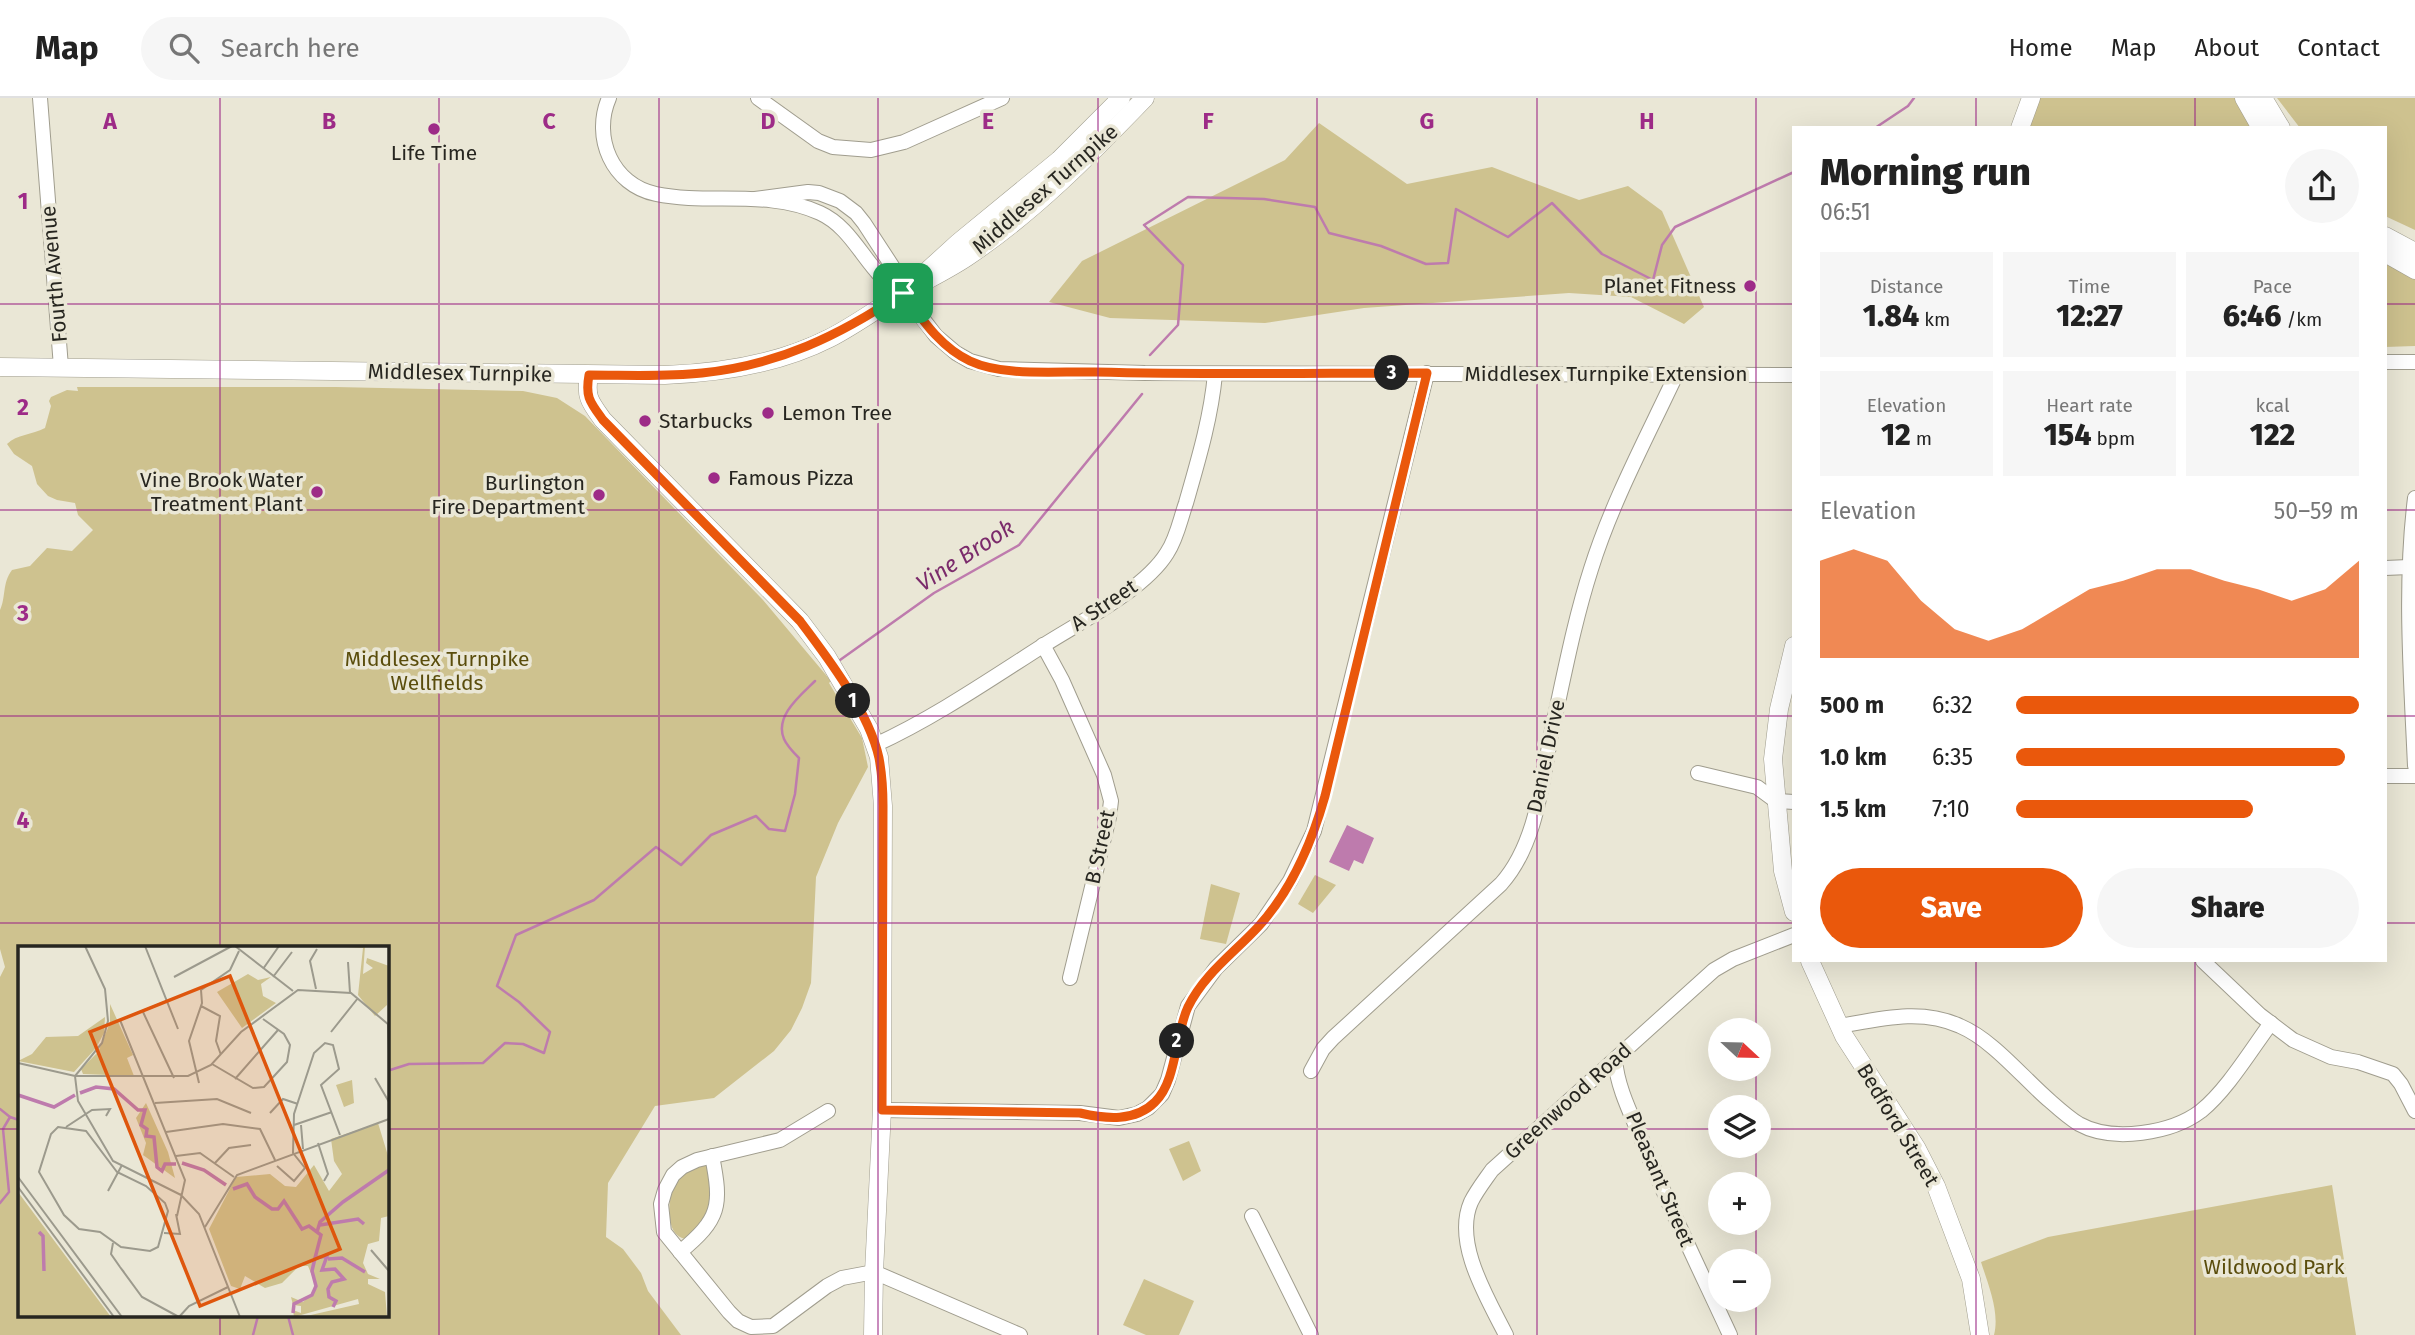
<!DOCTYPE html>
<meta charset="utf-8">
<style>
:root{--surface:#fff;--page:#f6f6f6;--text:#222;--muted:#767676;--line:#e0e0e0;--accent:#ea580c}
body{margin:0;font-family:"Fira Sans",sans-serif;background:var(--page);color:var(--text);height:100vh;display:flex;flex-direction:column;font-size:26px;white-space:nowrap}
*{box-sizing:border-box;margin:0}
p{font-size:23px;color:var(--muted)}
.icon{flex:none;width:38px;height:38px;fill:none;stroke:currentColor;stroke-width:2;stroke-linecap:round;stroke-linejoin:round}
.map{position:relative;flex:1;overflow:hidden}
.drawer{position:absolute;left:1792px;top:28px;width:595px;height:836px;display:flex;flex-direction:column;background:var(--surface);border-radius:0px;box-shadow:0 7px 28px #0002}
.drawer>*{flex:none}
.needle{width:46px;rotate:112deg}
.fabs{position:absolute;left:1708px;top:920px;display:grid;gap:14px}
.fabs a{display:grid;place-items:center;width:63px;height:63px;border-radius:50%;background:var(--surface);box-shadow:0 7px 28px #0002;font-size:35px}
.pin{position:absolute;display:grid;place-items:center;width:60px;height:60px;color:#fff;margin:-30px;border-radius:14px;box-shadow:0 4px 10px #0006}
.km{position:absolute;width:35px;height:35px;margin:-18px;border-radius:50%;background:#222;color:#fff;font-size:19px;line-height:35px;text-align:center}
.round{display:grid;place-items:center;flex:none;width:74px;height:74px;border-radius:37px;background:var(--page)}
.overview{display:flex;align-items:center;justify-content:space-between;height:119px;padding:0 28px}
h1{font-size:38px;font-weight:800;line-height:52px}
.stats{display:grid;grid-template-columns:repeat(3,1fr);gap:10px;height:119px;padding:7px 28px}
.stats div{display:grid;align-content:center;border-radius:0px;background:var(--page);text-align:center}
.stats b{font-size:30px;font-weight:800}
.stats small{font-size:19px;font-weight:400}
.stats p{font-size:19px}
.chart{height:196px;padding:14px 28px}
.chart p{display:flex;justify-content:space-between}
.chart svg{width:100%;height:126px;margin-top:7px;fill:var(--accent);opacity:.7}
.cta{display:flex;gap:14px;margin-top:auto;padding:14px 28px}
.cta a{flex:1;height:80px;border-radius:42px;background:var(--accent);color:#fff;font-size:28px;font-weight:800;line-height:80px;text-align:center}
.cta a+a{background:var(--page);color:var(--text)}
ul{padding:0 28px;list-style:none;font-size:23px}
li{display:grid;grid-template-columns:112px 84px 1fr;align-items:center;height:52px}
li i{height:18px;border-radius:9px;background:var(--accent)}
header{display:flex;align-items:center;gap:42px;box-sizing:border-box;height:98px;padding:0 35px;background:var(--surface);border-bottom:2px solid var(--line)}
header strong{font-size:33px}
nav{display:flex;gap:38px;margin-inline-start:auto;font-size:24px}
.search{width:490px;height:63px;background:var(--page);display:flex;align-items:center;gap:18px;box-sizing:border-box;padding:0 24px;border-radius:38px;color:var(--muted);font-size:26px}
.map>svg:first-child{display:block}
</style>
<header>
<strong>Map</strong>
<div class="search"><svg class="icon" aria-label="search" viewBox="0 0 24 24"><circle cx="10" cy="10" r="6"/><path d="M15 15l6 6"/></svg>Search here</div>
<nav><a>Home</a><a>Map</a><a>About</a><a>Contact</a></nav>
</header>
<div class="map">
<svg width="2415" height="1237" viewBox="0 0 2415 1237">
<rect width="100%" height="100%" fill="#eae7d6"/>
<g fill="#cec28f" fill-rule="evenodd">
<polygon points="2031,0 2244,0 2261,30 2020,30"/>
<polygon points="2277,0 2415,0 2415,132 2385,118 2385,30 2300,30"/>
<polygon points="1319,25 1407,86 1492,69 1579,102 1628,88 1662,113 1704,209 1684,226 1631,199 1569,195 1364,210 1265,225 1110,220 1049,204 1082,163 1285,62"/>
<polygon points="2385,155 2415,172 2415,248 2385,249"/>
<path d="M77 289H336L523 293 557 300 585 318 763 502 831 583 829 585 862 640 868 669 838 725 816 779 811 885 802 910 791 932 774 953 714 1000 655 1008 608 1085 606 1139 623 1151 641 1175 648 1193 681 1237H0V879L5 869 0 851V512C6 500 2 485 12 472L30 468 47 450 72 453 93 432 78 417 75 405 57 402 48 398 37 386 32 368 14 356 7 346C17 336 32 337 45 330L51 308 49 303 51 299 67 292 78 293ZM19 850H387V1218H19Z"/>
<polygon points="1315,777 1336,787 1313,815 1298,806"/>
<polygon points="1211,786 1240,795 1226,846 1200,841"/>
<polygon points="1189,1043 1201,1073 1183,1083 1169,1051"/>
<path d="M699 1066 710 1067 713 1112 686 1141C663 1138 668 1097 676 1082 681 1074 690 1070 699 1066Z"/>
<path d="M2332 1087 2356 1237H1994C2000 1214 1988 1186 1981 1164L2048 1139Z"/>
<polygon points="1144,1181 1194,1203 1179,1237 1146,1237 1123,1227"/>
</g>
<polygon fill="#be7bad" points="1347,727 1374,740 1363,766 1354,762 1349,773 1329,764"/>
<g fill="none" stroke-linecap="round" stroke-linejoin="round">
<g stroke="#be7bad" stroke-width="2.5">
<polyline points="1875,30 1908,8 1914,0"/>
<polyline points="1150,257 1178,227 1183,167 1144,127 1188,99 1264,101 1315,109 1329,135 1381,148 1426,166 1448,165 1456,111 1508,139 1552,105 1602,156 1653,182 1662,147 1675,129 1794,74"/>
<polyline points="840,562 934,495 1019,447 1142,296"/>
<path d="M387 973 409 966 483 965 505 945 523 946 544 955 550 934 519 904 497 888 516 837 594 802 656 749 681 767 711 737 756 718 769 731 785 733 795 696 799 660C794 655 787 648 784 641 774 618 801 597 815 583"/>
<polyline points="0,1011 10,1019"/>
<polyline points="0,1105 9,1094 3,1031 10,1019 19,1022"/>
<polyline points="288,1218 293,1237"/>
<polyline points="253,1237 258,1218"/>
</g>
<defs>
<g id="minor">
<polyline points="40,0 61,269"/>
<path d="M609 0C592 39 612 87 656 96 709 107 768 91 820 115 857 132 867 177 903 195"/>
<polyline points="758,0 818,43 833,49 871,52 904,44 1002,0"/>
<polyline points="755,101 808,94 819,95 840,103 856,115 864,125 894,171 903,195 936,238 956,255 970,263 999,271 1145,275 1794,277"/>
<polyline points="2385,264 2415,264"/>
<path d="M2415 400C2404 489 2411 578 2415 668"/>
<polyline points="2385,470 2409,469"/>
<polyline points="1043,547 1062,582 1104,677 1111,703 1109,719 1070,880"/>
<path d="M875 647C934 620 989 582 1044 547 1080 524 1145 491 1167 455 1177 440 1180 422 1186 405 1198 363 1211 320 1215 276"/>
<polyline points="1698,675 1757,689 1776,703 1794,704"/>
<polyline points="2385,678 2415,678"/>
<polyline points="2203,863 2260,917 2293,942 2331,959 2358,964 2393,976 2401,986 2415,1013"/>
<path d="M1840 928C1880 921 1921 910 1960 928 1993 942 2023 980 2050 1003 2059 1011 2069 1020 2079 1026 2113 1045 2172 1035 2201 1013 2227 992 2251 952 2271 925"/>
<path d="M1615 961C1617 989 1631 1016 1642 1042 1668 1108 1700 1172 1730 1237"/>
<path d="M1311 973 1323 951 1333 940 1501 786C1537 746 1542 682 1552 632 1564 578 1574 524 1591 471 1612 404 1646 341 1676 277"/>
<polyline points="882,1012 1080,1015 1119,1020 1137,1016 1148,1010 1162,996 1168,982 1188,908 1216,870 1261,826 1290,783 1314,733 1427,275"/>
<polyline points="828,1013 780,1042 697,1062 682,1069 673,1077 665,1092 661,1106 664,1134 729,1214 738,1223 751,1229 773,1228 827,1188 842,1180 874,1174 1020,1237"/>
<polyline points="1252,1118 1311,1237"/>
<path d="M680 1154C720 1121 722 1108 712 1058"/>
<path d="M1506 1237C1488 1201 1453 1145 1471 1104 1477 1092 1485 1082 1492 1072L1714 872 1733 861 1794 837"/>
</g>
<g id="major">
<polyline points="2244,0 2261,30"/>
<polyline points="2263,0 2281,30"/>
<polyline points="2020,30 2031,0"/>
<polyline points="2385,138 2415,154"/>
<polyline points="2385,155 2415,172"/>
<polyline points="915,184 959,144 1059,62 1121,0"/>
<path d="M0 269 665 277C721 275 779 266 830 240 855 227 878 210 902 196 924 183 946 173 967 159 1033 115 1090 57 1145 0"/>
<path d="M589 277C585 299 590 304 603 322L800 523 827 559 869 631 879 659 883 708 882 1012 874 1174 873 1237"/>
<polyline points="1794,548 1779,611 1773,661 1783,773 1794,814"/>
<polyline points="1810,863 1844,938 1917,1051 1936,1088 1971,1181 1980,1237"/>
</g>
</defs>
<use href="#minor" stroke="#a09d8e" stroke-width="16"/>
<use href="#major" stroke="#a09d8e" stroke-width="19"/>
<use href="#minor" stroke="#fff" stroke-width="14"/>
<use href="#major" stroke="#fff" stroke-width="18"/>
</g>
<g fill="none" stroke-linecap="round" stroke-linejoin="round">
<defs>
<path id="route" d="M903 195C922 221 940 249 970 263 1004 279 1058 273 1096 274 1206 277 1316 275 1427 275L1325 698C1312 744 1291 793 1258 829 1234 855 1204 876 1188 909 1175 936 1177 983 1155 1004 1135 1024 1106 1021 1080 1015L882 1012 883 708C883 692 882 676 879 660 869 614 828 560 800 523L603 322C590 304 585 299 589 277 627 277 665 279 702 275 778 267 839 238 903 195Z"/>
</defs>
<use href="#route" stroke="#fff" stroke-width="14"/>
<use href="#route" stroke="#ea580c" stroke-width="9"/>
</g>
<path fill="none" stroke="#9d2b87" stroke-width="2" stroke-opacity="0.55" d="M220 0V850M439 0V1237M659 0V1237M878 0V1237M1098 0V1237M1317 0V1237M1537 0V1237M1756 0V933M1976 0V30M2195 0V30M0 206H1794M2385 206H2415M0 412H1794M2385 412H2415M0 618H1794M2385 618H2415M0 825H1794M2385 825H2415M1976 863V1237M2195 863V1237M1756 971V1010M0 1031H19M387 1031H1720M1759 1031H2415M1756 1048V1087M1756 1125V1164M1756 1202V1237M220 1218V1237"/>
<g fill="#9d2b87" stroke="#eae7d6" stroke-width="2.5">
<circle cx="434" cy="31" r="7"/>
<circle cx="1750" cy="188" r="7"/>
<circle cx="768" cy="315" r="7"/>
<circle cx="645" cy="323" r="7"/>
<circle cx="714" cy="380" r="7"/>
<circle cx="317" cy="394" r="7"/>
<circle cx="599" cy="397" r="7"/>
</g>
<g text-anchor="middle" stroke-width="7" stroke-linejoin="round" paint-order="stroke">
<g font-size="21" fill="#272620" stroke="#eae7d6" text-anchor="end">
<text x="434" y="62" text-anchor="middle">Life Time</text>
<text x="1736" y="195">Planet Fitness</text>
<text x="782" y="322" text-anchor="start">Lemon Tree</text>
<text x="659" y="330" text-anchor="start">Starbucks</text>
<text x="728" y="387" text-anchor="start">Famous Pizza</text>
<text x="303" y="389">Vine Brook Water<tspan x="303" dy="24">Treatment Plant</tspan></text>
<text x="585" y="392">Burlington<tspan x="585" dy="24">Fire Department</tspan></text>
</g>
<g font-size="21" fill="#272620" stroke="#eae7d6">
<text transform="translate(1045 91) rotate(-41)" y="7">Middlesex Turnpike</text>
<text transform="translate(54 176) rotate(-95)" y="7">Fourth Avenue</text>
<text transform="translate(460 275) rotate(1)" y="7">Middlesex Turnpike</text>
<text x="1606" y="283">Middlesex Turnpike Extension</text>
<text transform="translate(1104 507) rotate(-34)" y="7">A Street</text>
<text transform="translate(1546 658) rotate(-78)" y="7">Daniel Drive</text>
<text transform="translate(1100 749) rotate(-78)" y="7">B Street</text>
<text transform="translate(1568 1003) rotate(-42)" y="7">Greenwood Road</text>
<text transform="translate(1898 1027) rotate(59)" y="7">Bedford Street</text>
<text transform="translate(1660 1081) rotate(67)" y="7">Pleasant Street</text>
</g>
<g font-size="21" fill="#5a4d0c" stroke="#eae7d6">
<text x="437" y="568">Middlesex Turnpike<tspan x="437" dy="24">Wellfields</tspan></text>
<text x="2274" y="1176">Wildwood Park</text>
</g>
<g font-size="23" font-style="italic" fill="#7b2b6b" stroke="#eae7d6">
<text transform="translate(965 457) rotate(-33)" y="8">Vine Brook</text>
</g>
</g>
<g transform="translate(18 848)">
<rect width="371" height="371" fill="#eae7d6"/>
<path d="M310 0H347L345 28 355 22 348 17 349 12 371 20 369 59 357 70 340 49 345 2ZM230 28 240 34 253 31 243 38 245 50 258 57 224 82 199 46ZM92 58 115 109 109 112 116 130 65 128 63 123 80 106 92 77ZM87 71 86 87 78 102 56 126 0 115 14 108 28 91 60 90ZM334 134 336 157 326 161 318 139ZM128 157 150 206 157 232 125 209 128 197 118 172ZM360 177 371 213V270L363 272 361 295 350 298 345 317 350 328 362 333H350V338L367 346 369 371H284L341 358 340 353 276 371 275 364 283 367V360L275 359 273 351 285 356 299 342 290 320H281L264 337 247 342 227 330 222 343 213 340 191 283 218 231 252 228 267 240 278 241 296 219 311 245 324 228 316 215 313 193ZM0 246 93 371H0Z" fill="#cec28f"/>
<path fill="none" stroke="#be7bad" stroke-width="3.5" d="M62 147 78 141 96 143 120 164H127L123 179 129 183 128 190 136 191 139 221 144 225 147 218H158M0 149 36 161 57 149M164 217 186 224 208 239M215 243 229 238 237 251 254 263H260L266 255 284 283 291 280 303 289 297 312 309 310 304 324 317 323 326 333 314 336 310 343 311 351 318 355 315 361M302 279 340 273 346 278M21 286 25 290 26 325M299 286 302 276 325 256 371 224M310 313 324 312 347 326M275 367 276 358 294 349 298 340 294 325 297 312"/>
<path fill="none" stroke="#9c9a8d" stroke-width="2" d="M67 0 87 43 90 75 84 97 57 130 60 155 95 215 163 249M127 0 160 83M217 0 275 45M330 16 332 47M245 23 261 0M156 31 214 0M255 31 274 6M298 43 292 15 299 3M149 55 102 74 167 234 159 270M183 60 202 70 198 95 203 109M125 66 156 132M370 78 371 108M313 86 340 52M0 117 57 130H170L193 119 223 86 280 44 333 47 371 79M194 118 235 142 246 141 269 116 272 99 266 88 245 73M357 132 371 156M217 133 260 84M181 137 171 95 184 57 183 44 212 24 221 5M137 157 199 153 233 167M252 167 265 153 280 158M276 179 314 166M283 179 285 203M40 181 68 185 99 226 128 240 147 257 150 265 140 301 132 305 103 301 82 286 61 283 46 269 21 226 33 188ZM48 181 74 164 92 163 88 170M148 186 205 178 242 183 257 214M300 197 310 228 306 235M158 210 182 207 216 231M197 217 211 202 233 199M259 220 276 235 287 222 275 207 276 168 296 107 307 97 315 99 321 123 303 139 322 189M0 231 104 371M0 241 96 371M90 245 104 219M162 248 181 268 222 371M187 281 219 229 371 173M146 287 162 288 158 268M95 297 93 308 102 321M353 304 371 325M106 326 102 321 124 351 161 371M161 371 171 360 210 341"/>
<path fill="#de560d" fill-opacity="0.15" stroke="#de560d" stroke-width="3.5" d="M212 30 322 303 182 360 72 86Z"/>
<rect width="371" height="371" fill="none" stroke="#272620" stroke-width="3.5"/>
</g>
<g font-size="23" text-anchor="middle" font-weight="bold" fill="#9d2b87" stroke="#eae7d6" stroke-width="7" stroke-linejoin="round" paint-order="stroke">
<text x="110" y="31">A</text>
<text x="329" y="31">B</text>
<text x="549" y="31">C</text>
<text x="768" y="31">D</text>
<text x="988" y="31">E</text>
<text x="1208" y="31">F</text>
<text x="1427" y="31">G</text>
<text x="1647" y="31">H</text>
<text x="23" y="111">1</text>
<text x="23" y="317">2</text>
<text x="23" y="523">3</text>
<text x="23" y="730">4</text>
</g>
</svg>
<div class="fabs">
<a><svg class="needle" viewBox="-14 -14 28 28"><path d="M0-13l5 13h-10z" fill="#e53935"/><path d="M0 13l5-13h-10z" fill="#767676"/></svg></a>
<a><svg class="icon" aria-label="layers" viewBox="0 0 24 24"><path d="M12 4l9 5-9 5-9-5zM3 14l9 5 9-5"/></svg></a>
<a>+</a>
<a>−</a>
</div>
<div class="pin" style="left:903px;top:195px;background:#1e9e55"><svg class="icon" aria-label="arrive" viewBox="0 0 24 24"><path d="M6 21V4h12l-3 4 3 4H6"/></svg></div>
<b class="km" style="left:853px;top:603px">1</b>
<b class="km" style="left:1177px;top:943px">2</b>
<b class="km" style="left:1392px;top:275px">3</b>
<section class="drawer">
<div class="overview"><div><h1>Morning run</h1><p>06:51</p></div><a class="round"><svg class="icon" aria-label="share" viewBox="0 0 24 24"><path d="M12 15V3M7 8l5-5 5 5M5 13v7h14v-7"/></svg></a></div>
<div class="stats">
<div><p>Distance</p><b>1.84<small> km</small></b></div>
<div><p>Time</p><b>12:27</b></div>
<div><p>Pace</p><b>6:46<small> /km</small></b></div>
</div>
<div class="stats">
<div><p>Elevation</p><b>12<small> m</small></b></div>
<div><p>Heart rate</p><b>154<small> bpm</small></b></div>
<div><p>kcal</p><b>122</b></div>
</div>
<div class="chart"><p><span>Elevation</span>50–59 m</p>
<svg viewBox="0 0 160 44" preserveAspectRatio="none"><path d="M0 44V10L10 6L20 10L30 24L40 34L50 38L60 34L70 27L80 20L90 17L100 13L110 13L120 17L130 20L140 24L150 20L160 10V44z"/></svg>
</div>
<ul>
<li><b>500 m</b>6:32<i style="width:100%"></i></li>
<li><b>1.0 km</b>6:35<i style="width:96%"></i></li>
<li><b>1.5 km</b>7:10<i style="width:69%"></i></li>
</ul>
<div class="cta"><a>Save</a><a>Share</a></div>
</section>
</div>
